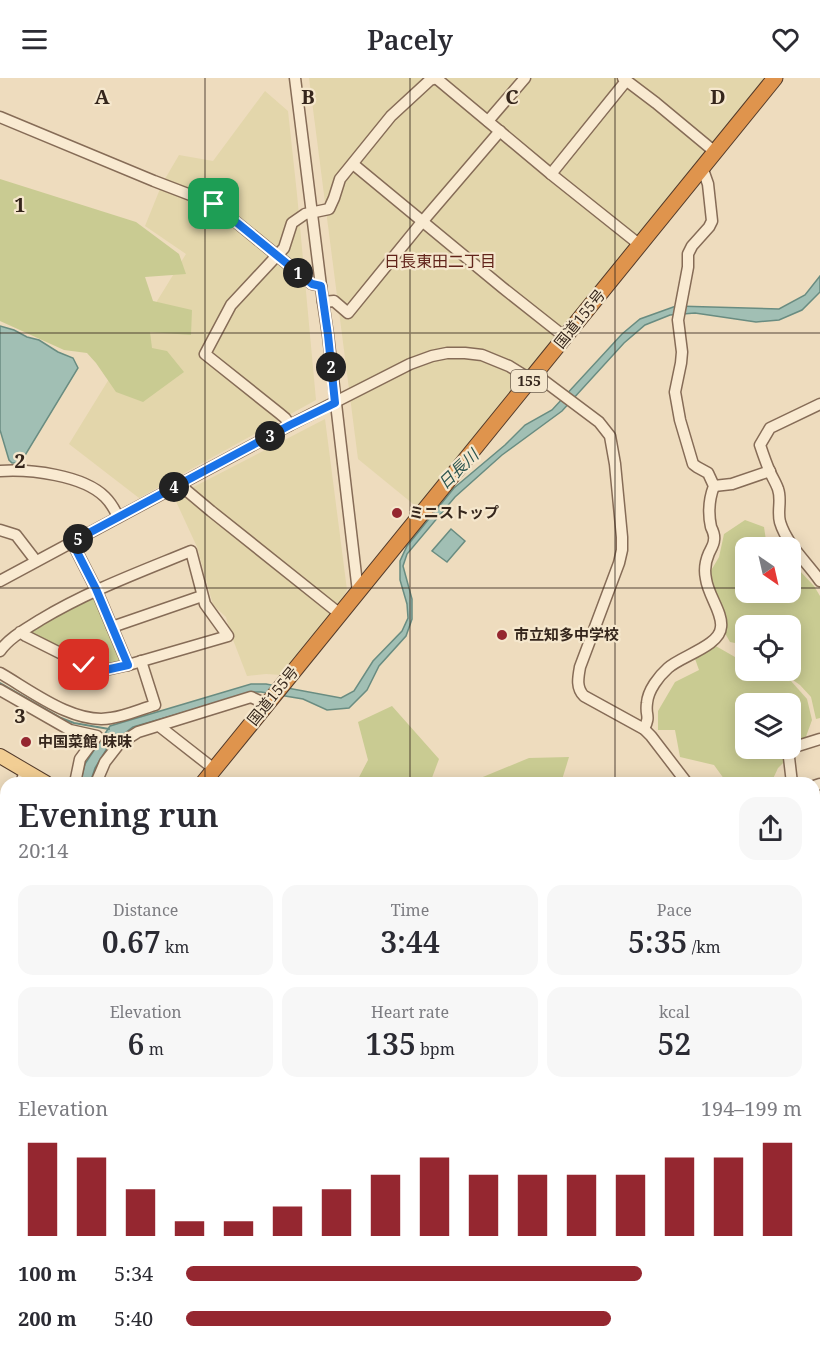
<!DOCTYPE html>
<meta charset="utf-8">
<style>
:root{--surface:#fff;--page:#f7f7f7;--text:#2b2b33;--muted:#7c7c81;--accent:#952730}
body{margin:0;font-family:"Noto Serif","Noto Sans JP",serif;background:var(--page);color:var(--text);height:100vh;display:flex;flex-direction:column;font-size:22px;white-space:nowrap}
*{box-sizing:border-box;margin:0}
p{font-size:20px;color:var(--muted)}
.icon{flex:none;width:33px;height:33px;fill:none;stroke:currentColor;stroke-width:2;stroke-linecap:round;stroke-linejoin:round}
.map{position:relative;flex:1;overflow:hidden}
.panel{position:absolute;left:0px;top:699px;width:820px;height:578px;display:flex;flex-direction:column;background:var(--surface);border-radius:18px 18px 0 0;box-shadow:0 3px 15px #0003}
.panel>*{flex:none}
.needle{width:39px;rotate:146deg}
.fabs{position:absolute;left:735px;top:459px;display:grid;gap:12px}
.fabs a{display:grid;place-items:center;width:66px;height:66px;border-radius:12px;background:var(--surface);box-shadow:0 3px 15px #0003;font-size:30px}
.pin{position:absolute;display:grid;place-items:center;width:51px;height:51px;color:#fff;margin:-26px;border-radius:12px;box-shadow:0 3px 9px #0006}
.km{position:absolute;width:30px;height:30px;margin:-15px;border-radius:50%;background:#222;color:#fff;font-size:16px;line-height:30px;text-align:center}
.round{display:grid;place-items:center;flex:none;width:63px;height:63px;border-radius:18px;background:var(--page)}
.head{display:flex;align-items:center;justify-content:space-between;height:102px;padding:0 18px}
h1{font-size:33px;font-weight:600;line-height:45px}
.stats{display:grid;grid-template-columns:repeat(3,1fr);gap:9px;height:102px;padding:6px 18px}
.stats div{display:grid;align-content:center;border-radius:15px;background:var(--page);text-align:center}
.stats b{font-size:30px;font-weight:600}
.stats small{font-size:16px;font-weight:400}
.stats p{font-size:16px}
.chart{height:168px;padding:12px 18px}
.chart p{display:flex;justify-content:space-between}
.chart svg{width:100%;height:108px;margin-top:6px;stroke:var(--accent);stroke-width:6}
ul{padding:0 18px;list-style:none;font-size:20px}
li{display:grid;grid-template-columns:96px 72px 1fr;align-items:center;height:45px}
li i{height:15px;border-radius:8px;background:var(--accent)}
header{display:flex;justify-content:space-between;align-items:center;height:78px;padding:0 18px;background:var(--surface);font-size:27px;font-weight:600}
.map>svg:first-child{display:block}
</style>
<header><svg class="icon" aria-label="menu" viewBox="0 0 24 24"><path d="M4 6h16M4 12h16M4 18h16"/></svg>Pacely<svg class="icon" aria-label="heart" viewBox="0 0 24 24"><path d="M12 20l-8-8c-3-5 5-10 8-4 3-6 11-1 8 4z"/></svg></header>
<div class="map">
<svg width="820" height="1276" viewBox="0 0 820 1276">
<rect width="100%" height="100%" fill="#eedcbe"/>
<g fill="#e3d6ab">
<polygon points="309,0 768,0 418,430 358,381"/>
<polygon points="265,13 288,33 297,116 316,322 139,420 69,366 186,176 145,148 162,106 179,77 213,83"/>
<polygon points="325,341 347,512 339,526 281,597 266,596 247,598 230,554 226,539 213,527 197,469 174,419"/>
</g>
<g fill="#c9cb92" fill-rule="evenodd">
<polygon points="0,101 136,144 179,176 186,196 145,199 153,223 192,232 191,257 150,254 152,270 167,273 184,294 143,324 116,314 96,285 87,275 64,272 0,243"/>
<polygon points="745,442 764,449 767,469 746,470 746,514 790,514 791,492 799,492 814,508 820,518 820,640 816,641 811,619 800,607 780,593 790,592 790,548 746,548 745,570 740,566 730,564 722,550 709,496 719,479 724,456"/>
<polygon points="95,516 124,584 103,586 88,583 34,556 31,552"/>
<path d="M714 567 735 579 745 574 746 592 775 593 791 603 807 621 812 642 804 664 778 690 772 703 756 705H727L714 687 680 679 675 652H658V633L675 604 699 592 694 578ZM746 626H790V670H746Z"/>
<polygon points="392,628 439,681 430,705 356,705 368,682 358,644"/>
<polygon points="569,679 561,705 473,705 478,701 529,680"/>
<polygon points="34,1271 66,1271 66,1276 33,1276"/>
<polygon points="112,1271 138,1271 138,1276 113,1276"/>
<polygon points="280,1271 280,1270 384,1271 381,1276 210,1276 201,1271 262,1271 265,1274"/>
</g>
<g fill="#a1bfb4" stroke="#698c81" stroke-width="1.5">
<polygon points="820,198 820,214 802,232 779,242 756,244 695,235 670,237 645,247 624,265 562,333 502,377 455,419 407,476 403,488 412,521 412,541 406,558 379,588 367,612 349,630 327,632 303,621 261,614 254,614 133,649 109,667 95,690 90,705 80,705 85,686 110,648 251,606 266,606 341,620 354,613 373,583 402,553 408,540 407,526 400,502 400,483 407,468 454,410 505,367 525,347 552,332 622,256 640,241 676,228 779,231 805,217"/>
<polygon points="0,248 14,252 27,259 39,262 58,274 73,280 78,290 24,379 17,385 12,385 9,382 0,352"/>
<polygon points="451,451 465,463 447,484 432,473"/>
</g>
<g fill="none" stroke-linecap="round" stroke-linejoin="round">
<polyline stroke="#698c81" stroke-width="2" points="0,605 61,640 74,645 109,651"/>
<polyline stroke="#a1bfb4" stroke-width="14" points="0,1010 6,1001"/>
<defs>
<g id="minor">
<polyline points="295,0 323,224 328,257 358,514"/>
<polyline points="436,0 551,96 640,167"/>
<polyline points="623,0 656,25 715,74"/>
<polyline points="0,39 154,103 214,126 312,206 321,208"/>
<polyline points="488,43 525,0"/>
<polyline points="353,86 503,210 565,259"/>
<polyline points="551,96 626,3"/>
<polyline points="323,224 334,223 348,235 422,144 500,53"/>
<path d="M535 296 599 344 610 358 615 386 622 459V472L619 485 580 589C578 600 576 610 584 618L644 651 651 658 687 705"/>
<path d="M820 326 770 350 760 367C763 376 766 385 770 394 772 399 776 405 778 411 782 422 777 433 780 444 787 467 807 484 820 503"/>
<polyline points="290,347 285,340 279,335 205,276 231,227 284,170 292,145 305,136 329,131 334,120 340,101 391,38 430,2 437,0"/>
<path d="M0 393C30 391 83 397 105 419 111 425 115 432 118 439"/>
<polyline points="182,405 186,412 211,433 340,536"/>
<polyline points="714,408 732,406 770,393"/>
<polyline points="0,452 16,457 36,483"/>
<polyline points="72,464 96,511 128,587"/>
<polyline points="0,503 290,347 410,286 432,278 447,275 465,275 482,277 509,288 530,301"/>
<polyline points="112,549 202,518"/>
<path d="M0 573C10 559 26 551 40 542 88 513 140 494 191 473L205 526 228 558 128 587 101 593 84 587 26 558 20 554"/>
<path d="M0 595C30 612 74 647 111 640 126 638 141 631 155 627L141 583"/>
<polyline points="0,612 70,652 97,658 80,681 75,705"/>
<polyline points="159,648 214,691"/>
<path d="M644 651C651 636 645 639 647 625 648 612 659 598 668 590 681 578 720 568 721 549 723 535 708 517 706 501 704 492 705 484 709 475 711 471 714 466 714 462 715 457 713 453 711 449 708 435 709 421 714 408L708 395 697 389 693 386 680 342 675 314 681 285 682 274 678 242 688 189V176L692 168 709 149 712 143 708 106 702 89"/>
<polyline points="21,705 25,693"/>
<polyline points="96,705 105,684 119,666 138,654 251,619 266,626"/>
<polyline points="792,705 788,671 820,661"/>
<polyline points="814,708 820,706"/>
<polyline points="0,742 6,736"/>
<polyline points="814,749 820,747"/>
<polyline points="814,791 820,789"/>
<polyline points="814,807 820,818"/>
<polyline points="814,880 820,894"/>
<polyline points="814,907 820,905"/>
<polyline points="814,952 820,951"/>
<polyline points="0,1024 6,1018"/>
<polyline points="0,1079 6,1096"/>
<polyline points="814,1087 820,1101"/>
<polyline points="0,1110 6,1111"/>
<polyline points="0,1169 6,1157"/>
<polyline points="820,1212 818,1221 820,1222"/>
<polyline points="0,1241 6,1242"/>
<polyline points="752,1270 774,1276"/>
<polyline points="503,1276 507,1270"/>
<polyline points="566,1276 570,1270"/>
<polyline points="699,1276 704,1270"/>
</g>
<g id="major">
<polyline points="0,678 46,705"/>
<polyline points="0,970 6,972"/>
<polyline points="651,1270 657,1276"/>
</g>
<g id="highway">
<polyline points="203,705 775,0"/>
<polyline points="185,1270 185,1276"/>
</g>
</defs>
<use href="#minor" stroke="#866c57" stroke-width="13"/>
<use href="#major" stroke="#533b2b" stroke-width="16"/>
<use href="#highway" stroke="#533b2b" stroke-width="17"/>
<use href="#minor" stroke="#f9ead1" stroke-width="10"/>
<use href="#major" stroke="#f2ce94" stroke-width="14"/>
<use href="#highway" stroke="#df944d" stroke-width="15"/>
</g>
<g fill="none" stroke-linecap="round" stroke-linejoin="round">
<defs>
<polyline id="route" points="84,587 101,593 128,587 96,511 72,464 290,347 335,325 328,257 321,208 312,206 214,126"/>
</defs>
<use href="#route" stroke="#fff" stroke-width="12"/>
<use href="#route" stroke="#1a73e8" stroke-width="8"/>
</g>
<path fill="none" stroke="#35261c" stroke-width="1.5" stroke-opacity="0.55" d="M205 0V705M410 0V705M615 0V705M0 255H820M0 510H746M790 510H820M0 766H6M814 766H820M0 1021H6M814 1021H820M205 1270V1276M410 1270V1276M615 1270V1276"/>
<g fill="#952730" stroke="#f5e7cd" stroke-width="2">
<circle cx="397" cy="435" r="6"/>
<circle cx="502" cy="557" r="6"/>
<circle cx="26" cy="664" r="6"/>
</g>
<g text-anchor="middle" stroke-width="4.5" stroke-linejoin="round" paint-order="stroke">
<rect fill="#f5e7cd" stroke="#6f6051" stroke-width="1.5" x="511" y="292" width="36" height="22" rx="4.5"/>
<g font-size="14" font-weight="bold" fill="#35261c">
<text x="529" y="308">155</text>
</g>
<g font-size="15" fill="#35261c" stroke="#f5e7cd">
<text transform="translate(580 241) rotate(-51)" y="5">国道155号</text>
<text transform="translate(273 618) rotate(-51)" y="5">国道155号</text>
</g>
<g font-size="15" font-weight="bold" fill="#35261c" stroke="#f5e7cd" text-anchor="start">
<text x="409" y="440">ミニストップ</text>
<text x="514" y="562">市立知多中学校</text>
<text x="38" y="669">中国菜館 味味</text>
</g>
<g font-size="16" fill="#62241b" stroke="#f5e7cd">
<text x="440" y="189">日長東田二丁目</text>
</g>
<g font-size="16" font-style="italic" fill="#2b554f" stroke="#f5e7cd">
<text transform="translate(458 391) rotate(-44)" y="6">日長川</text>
</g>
</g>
<g font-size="20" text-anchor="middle" font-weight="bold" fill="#35261c" stroke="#f5e7cd" stroke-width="4.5" stroke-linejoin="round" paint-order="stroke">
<text x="102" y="26">A</text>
<text x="308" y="26">B</text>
<text x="512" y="26">C</text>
<text x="718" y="26">D</text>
<text x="20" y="134">1</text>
<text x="20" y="390">2</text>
<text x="20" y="645">3</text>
</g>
</svg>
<div class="fabs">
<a><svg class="needle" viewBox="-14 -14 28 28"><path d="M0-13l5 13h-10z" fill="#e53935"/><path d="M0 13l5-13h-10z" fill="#7c7c81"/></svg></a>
<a><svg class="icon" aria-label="locate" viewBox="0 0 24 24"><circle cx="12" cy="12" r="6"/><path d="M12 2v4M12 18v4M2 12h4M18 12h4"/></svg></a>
<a><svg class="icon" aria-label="layers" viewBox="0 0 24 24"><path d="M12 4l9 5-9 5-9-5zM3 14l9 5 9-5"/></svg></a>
</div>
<div class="pin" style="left:214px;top:126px;background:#1e9e55"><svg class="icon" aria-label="arrive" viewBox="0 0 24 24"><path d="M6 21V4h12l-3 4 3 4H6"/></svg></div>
<div class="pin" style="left:84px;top:587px;background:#d93025"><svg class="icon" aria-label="check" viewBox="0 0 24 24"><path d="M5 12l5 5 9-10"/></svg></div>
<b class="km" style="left:298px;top:195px">1</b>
<b class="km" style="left:331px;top:289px">2</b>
<b class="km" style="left:270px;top:358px">3</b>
<b class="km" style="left:174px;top:409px">4</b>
<b class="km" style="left:78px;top:461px">5</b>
<section class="panel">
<div class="head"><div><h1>Evening run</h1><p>20:14</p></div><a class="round"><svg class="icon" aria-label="share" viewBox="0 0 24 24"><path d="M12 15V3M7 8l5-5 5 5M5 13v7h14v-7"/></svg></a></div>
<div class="stats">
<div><p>Distance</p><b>0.67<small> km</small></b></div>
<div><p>Time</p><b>3:44</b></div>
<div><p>Pace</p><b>5:35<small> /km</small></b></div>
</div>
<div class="stats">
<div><p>Elevation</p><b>6<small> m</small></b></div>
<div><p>Heart rate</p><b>135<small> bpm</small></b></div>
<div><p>kcal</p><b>52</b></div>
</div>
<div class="chart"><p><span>Elevation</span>194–199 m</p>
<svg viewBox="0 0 160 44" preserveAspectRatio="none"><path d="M5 44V6M15 44V12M25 44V25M35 44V38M45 44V38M55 44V32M65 44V25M75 44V19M85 44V12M95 44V19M105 44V19M115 44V19M125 44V19M135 44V12M145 44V12M155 44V6"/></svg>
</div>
<ul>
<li><b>100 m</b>5:34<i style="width:74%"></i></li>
<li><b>200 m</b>5:40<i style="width:69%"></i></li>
</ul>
</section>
</div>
